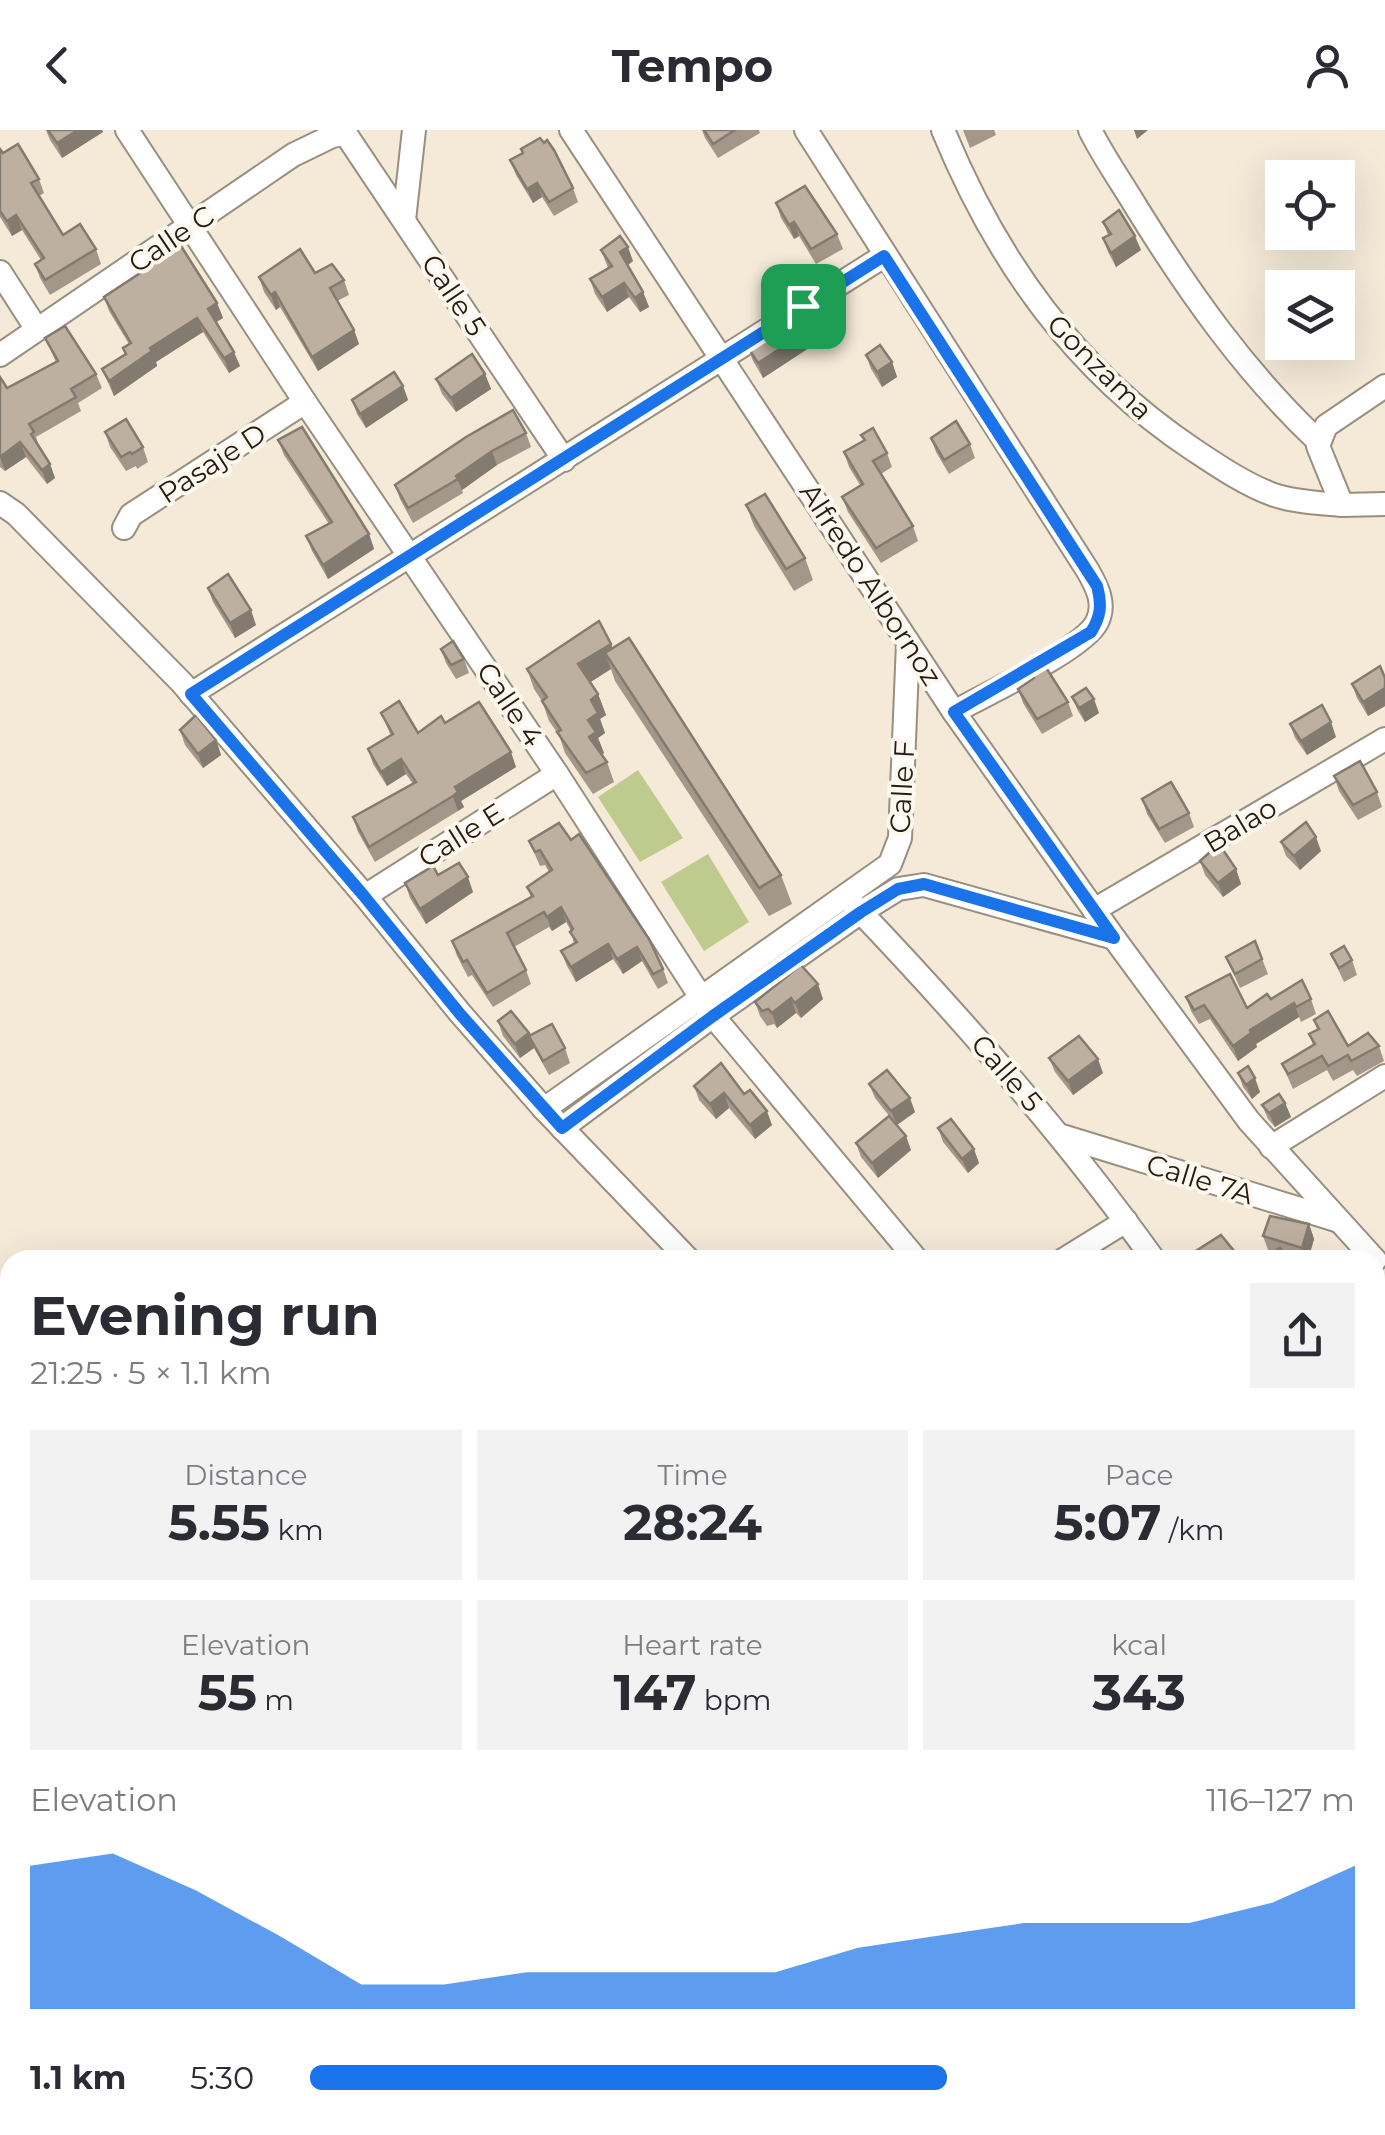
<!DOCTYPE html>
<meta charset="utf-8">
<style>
:root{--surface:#fff;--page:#f2f2f3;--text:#2b2b33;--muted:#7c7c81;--accent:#1a73e8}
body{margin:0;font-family:Montserrat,sans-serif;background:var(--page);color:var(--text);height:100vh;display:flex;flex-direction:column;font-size:38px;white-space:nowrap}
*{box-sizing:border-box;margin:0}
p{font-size:32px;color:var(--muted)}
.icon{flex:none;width:55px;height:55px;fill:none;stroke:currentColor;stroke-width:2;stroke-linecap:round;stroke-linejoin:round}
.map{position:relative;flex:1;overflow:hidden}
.details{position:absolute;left:0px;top:1120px;width:1385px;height:885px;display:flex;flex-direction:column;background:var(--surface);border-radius:30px 30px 0 0;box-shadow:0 10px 40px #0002}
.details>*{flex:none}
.buttons{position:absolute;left:1265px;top:30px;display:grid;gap:20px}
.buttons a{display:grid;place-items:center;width:90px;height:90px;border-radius:0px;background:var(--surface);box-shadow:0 10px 40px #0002;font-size:50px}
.pin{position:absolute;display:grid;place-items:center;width:85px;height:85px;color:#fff;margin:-42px;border-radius:20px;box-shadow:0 5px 15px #0006}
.round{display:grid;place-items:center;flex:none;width:105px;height:105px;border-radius:0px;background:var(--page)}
.summary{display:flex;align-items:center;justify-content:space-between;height:170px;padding:0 30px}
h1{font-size:55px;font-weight:700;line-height:75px}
.metrics{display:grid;grid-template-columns:repeat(3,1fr);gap:15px;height:170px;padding:10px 30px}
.metrics div{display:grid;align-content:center;border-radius:0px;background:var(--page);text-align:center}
.metrics b{font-size:50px;font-weight:700}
.metrics small{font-size:28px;font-weight:400}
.metrics p{font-size:28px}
.chart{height:280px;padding:20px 30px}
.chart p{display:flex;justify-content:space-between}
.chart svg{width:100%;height:180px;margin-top:10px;fill:var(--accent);opacity:.7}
ul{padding:0 30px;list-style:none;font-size:32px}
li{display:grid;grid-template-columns:160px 120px 1fr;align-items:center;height:75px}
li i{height:25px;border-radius:12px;background:var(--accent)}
header{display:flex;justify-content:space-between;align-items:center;height:130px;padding:0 30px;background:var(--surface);font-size:45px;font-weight:700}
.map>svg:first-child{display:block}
</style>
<header><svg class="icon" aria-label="back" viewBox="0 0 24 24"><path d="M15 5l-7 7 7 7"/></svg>Tempo<svg class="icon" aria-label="person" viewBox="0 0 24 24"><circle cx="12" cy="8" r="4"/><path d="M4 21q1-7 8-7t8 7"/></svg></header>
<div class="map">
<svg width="1385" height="2005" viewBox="0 0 1385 2005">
<rect width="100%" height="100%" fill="#f5ead8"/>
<g fill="#beca8e">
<polygon points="638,640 683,708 640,732 598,667"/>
<polygon points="708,724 749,792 704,821 661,752"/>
</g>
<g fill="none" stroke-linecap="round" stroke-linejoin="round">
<defs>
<g id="minor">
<polyline points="127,0 305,272 557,644 713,886 917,1130"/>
<polyline points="343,0 564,330"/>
<polyline points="571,0 954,582 1114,808 1249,991 1375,1130"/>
<path d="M806 0 1088 441C1097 457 1106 474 1097 492 1084 519 984 565 954 582"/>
<path d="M943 0C997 131 1075 241 1194 320 1218 336 1246 355 1274 365 1295 372 1320 373 1342 375"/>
<path d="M1090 0C1104 28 1122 53 1138 80 1190 164 1246 243 1318 311"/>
<polyline points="404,90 414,0"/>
<polyline points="0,142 36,198"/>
<polyline points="0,225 293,25 332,6 346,4"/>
<polyline points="1385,256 1326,296 1318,316 1342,375 1385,374"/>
<polyline points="0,373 16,384 182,553 365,766 460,883 544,979 689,1130"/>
<polyline points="124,398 131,385 305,272"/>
<polyline points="191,564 884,126"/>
<polyline points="365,766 557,644"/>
<path d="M853 774C960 886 1063 1003 1154 1130"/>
<polyline points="1094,780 1385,609"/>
<polyline points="544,979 890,734 900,708 908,513"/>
<polyline points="562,998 713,886 861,782 898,759 924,755 1114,808"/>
<polyline points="1062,1006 1336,1090"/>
<polyline points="1271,1017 1385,946"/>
<polyline points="1063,1130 1126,1091"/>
<polyline points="1375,1389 1385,1382"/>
<polyline points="1375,1444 1385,1459"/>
<polyline points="1375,1784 1385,1799"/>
<polyline points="1375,1837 1385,1832"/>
<polyline points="566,1995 572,2005"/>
<polyline points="673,1995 676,2005"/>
<polyline points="864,1995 867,2005"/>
<polyline points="1060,1995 1063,2005"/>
<polyline points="1258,1995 1260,2005"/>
<polyline points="337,2005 341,1995"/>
</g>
</defs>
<use href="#minor" stroke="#998f7f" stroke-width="26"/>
<use href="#minor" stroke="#fff" stroke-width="22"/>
</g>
<g fill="#a3978a">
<polygon points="46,0 102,0 103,2 62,28 50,10"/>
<polygon points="702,0 759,0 760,3 718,28 705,8"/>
<polygon points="963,0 994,0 996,5 970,18"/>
<polygon points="0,19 3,23 39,49 44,63 39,66 63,105 96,119 101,134 50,165 40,148 35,134 41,130 22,100 12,106 0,87"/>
<polygon points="510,30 573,58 578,72 554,86 542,67 533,73 516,45"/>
<polygon points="776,73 837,104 843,119 816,134 799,106 794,109 781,88"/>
<polygon points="1103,92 1141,120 1116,137 1108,122 1103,108 1108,105"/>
<polygon points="601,120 633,131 628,135 643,162 649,177 640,182 629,167 607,182 595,164 590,149 608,138"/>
<polygon points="315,143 344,150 349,165 337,171 354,200 359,214 318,241 280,177 276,180 264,162 259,147"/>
<polygon points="104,167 217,173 223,188 216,192 240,236 229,243 203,202 156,232 157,236 114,266 102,239 125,224 123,218 129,214 109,181"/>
<polygon points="809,200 815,214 763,248 753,231 747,216"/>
<polygon points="45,208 96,244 102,258 78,273 81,281 36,307 39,317 50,334 55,348 47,354 26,327 5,341 0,337 0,247 7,258 56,232"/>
<polygon points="866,225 892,232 897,247 882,257 871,239"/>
<polygon points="485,244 491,259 456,282 442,264 436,249"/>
<polygon points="403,256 408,270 366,298 357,284 352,270"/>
<polygon points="105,302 143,317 148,332 137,339 136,336 126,341 110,317"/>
<polygon points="526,303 531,317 497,335 462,360 463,363 413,393 400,369 395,355"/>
<polygon points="861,305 887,323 892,337 881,344 913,396 918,411 881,433 848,382 842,367 860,355 849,337 844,322 864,311"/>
<polygon points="931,308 970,314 975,328 949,344 936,322"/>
<polygon points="278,310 369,404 374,419 328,449 312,421 306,406 329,394 284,325"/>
<polygon points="746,375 805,428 813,450 794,461 754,396"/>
<polygon points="208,458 256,495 235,508 213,472"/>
<polygon points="612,518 781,745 792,774 769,786 615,551 611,539 590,552 598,564 606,585 600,589 605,603 598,608 604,623 602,625 607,632 614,652 593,664 565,623 559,605 549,591 542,571 534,559 527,539"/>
<polygon points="441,519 464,529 469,543 456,549 446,533"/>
<polygon points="1385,548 1385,576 1368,586 1357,568 1352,554"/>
<polygon points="1018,559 1068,572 1073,586 1042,604 1023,573"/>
<polygon points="1072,567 1099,583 1085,592 1078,581"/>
<polygon points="381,583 418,603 445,593 516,637 461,671 464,677 458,681 375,732 358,702 353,687 413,654 406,644 387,656 373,634 368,619 391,606"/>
<polygon points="1290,594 1336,607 1307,625 1295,608"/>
<polygon points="180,600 216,610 221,625 203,638 185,615"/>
<polygon points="1334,646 1377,662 1382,677 1358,690 1339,661"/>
<polygon points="1142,669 1189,683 1194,697 1165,713 1147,684"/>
<polygon points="529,711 663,839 668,853 658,859 642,831 623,844 613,829 576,852 567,836 561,821 574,814 571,801 566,792 552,801 549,797 514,817 526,840 531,854 493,877 472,845 468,847 457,826 452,811 531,767 527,757 549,742 545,735 540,736"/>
<polygon points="1281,712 1321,721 1300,740 1286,726"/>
<polygon points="1200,731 1236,739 1241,754 1223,767 1205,745"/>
<polygon points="438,745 473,762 426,794 410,768 405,753"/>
<polygon points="1255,811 1268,844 1240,858 1226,827"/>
<polygon points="1331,824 1352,830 1357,845 1344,852"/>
<polygon points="1186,867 1247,878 1271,869 1311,869 1316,884 1301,892 1299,887 1256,914 1257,917 1238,931 1210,889 1199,894 1191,881"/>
<polygon points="823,869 801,888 796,883 777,898 774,894 767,896 760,886 755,872"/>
<polygon points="1314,890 1348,916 1379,916 1384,931 1357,946 1353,940 1333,951 1327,940 1293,959 1282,934 1313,915 1309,904 1317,899"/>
<polygon points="498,891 530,906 565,918 570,933 549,945 534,918 520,928 503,906"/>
<polygon points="1049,928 1103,943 1073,965 1055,942"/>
<polygon points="1238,943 1260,962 1252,969 1243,957"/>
<polygon points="869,954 915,982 897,995 911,1020 878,1048 861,1027 856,1013 890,987 875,968"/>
<polygon points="694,956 744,964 772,995 755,1009 729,978 716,989 699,970"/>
<polygon points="1285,973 1291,987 1275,997 1268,989 1262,975"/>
<polygon points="938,998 979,1033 968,1043 943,1012"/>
<polygon points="1309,1094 1314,1109 1308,1130 1300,1130 1286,1126 1288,1130 1268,1130 1267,1126 1274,1122 1268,1120 1263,1106"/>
<polygon points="1375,1613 1381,1623 1385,1620 1385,1659 1375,1645"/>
<polygon points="1375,1684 1380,1691 1385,1693 1385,1751 1375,1736"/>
</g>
<g fill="#847b70">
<polygon points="78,0 102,0 103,2 62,28 57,13"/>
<polygon points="1134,0 1148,0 1137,9"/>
<polygon points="537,53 542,67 533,73 527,59"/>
<polygon points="16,85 22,100 12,106 7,91"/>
<polygon points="794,92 799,106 794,109 789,95"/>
<polygon points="1135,106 1141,120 1116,137 1111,123"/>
<polygon points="628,117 633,131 625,137 620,122"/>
<polygon points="624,153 629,167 607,182 602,167"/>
<polygon points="275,162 280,177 276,180 271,165"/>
<polygon points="643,162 649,177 640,182 635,168"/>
<polygon points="217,173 223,188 213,194 208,179"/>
<polygon points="197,188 203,202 156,232 157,236 114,266 109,251 150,218"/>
<polygon points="354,200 359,214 318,241 312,227"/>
<polygon points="809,200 815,214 763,248 758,233"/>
<polygon points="234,222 240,236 229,243 224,228"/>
<polygon points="892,232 897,247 882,257 877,242"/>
<polygon points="485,244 491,259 456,282 451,268"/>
<polygon points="403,256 408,270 366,298 360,284"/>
<polygon points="20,312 26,327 5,341 0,327"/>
<polygon points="492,321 497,335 462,360 456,346"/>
<polygon points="50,334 55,348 47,354 42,340"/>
<polygon points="369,404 374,419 328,449 323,435"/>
<polygon points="251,480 256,495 235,508 230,493"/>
<polygon points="611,514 618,534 605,523 611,539 586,555 578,534"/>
<polygon points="1385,558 1385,576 1368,586 1363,572"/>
<polygon points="598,564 606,585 600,589 605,603 598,608 604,623 597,628 589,607 588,590 591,570"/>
<polygon points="1094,569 1099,583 1085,592 1079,578"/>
<polygon points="1331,592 1336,607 1307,625 1301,611"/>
<polygon points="216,610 221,625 203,638 198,624"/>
<polygon points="511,622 516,637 461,671 464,677 458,681 453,666 455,657"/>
<polygon points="401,629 406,644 387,656 381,642"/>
<polygon points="1316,707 1321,721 1300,740 1294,726"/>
<polygon points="1236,739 1241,754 1223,767 1218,753"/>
<polygon points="468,747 473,762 426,794 420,779"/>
<polygon points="561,777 566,792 552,801 547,787"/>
<polygon points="608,814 613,829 576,852 571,837"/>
<polygon points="637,817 642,831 623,844 617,829"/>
<polygon points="818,854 823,869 801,888 795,873"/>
<polygon points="791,868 796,883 777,898 772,883"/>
<polygon points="1294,873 1299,887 1256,914 1257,917 1238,931 1233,916 1250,900"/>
<polygon points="529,903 534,918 520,928 515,914"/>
<polygon points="1098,929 1103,943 1073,965 1068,951"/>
<polygon points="1255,948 1260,962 1252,969 1246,955"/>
<polygon points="724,963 729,978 716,989 710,974"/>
<polygon points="910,968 915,982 897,995 891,981"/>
<polygon points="1285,973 1291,987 1275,997 1269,983"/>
<polygon points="767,981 772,995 755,1009 750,995"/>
<polygon points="906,1006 911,1020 878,1048 872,1033"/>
<polygon points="974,1019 979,1033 968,1043 962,1029"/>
<polygon points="1309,1094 1314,1109 1308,1130 1306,1130 1302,1118"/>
<polygon points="1377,1171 1382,1185 1375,1190 1375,1172"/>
<polygon points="1379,1300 1385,1314 1375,1321 1375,1303"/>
</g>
<g fill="#bdb0a0" stroke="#847b70" stroke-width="2.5">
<polygon points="48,0 78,0 57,13"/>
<polygon points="704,0 735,0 713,14"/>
<polygon points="540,8 544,13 547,10 554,20 573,58 549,72 537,53 527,59 510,30 523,23 521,19"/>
<polygon points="18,14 39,49 31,53 63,105 80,94 96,119 45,150 35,134 44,128 16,85 7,91 0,81 0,19 3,23"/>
<polygon points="805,56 837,104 811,119 794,92 789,95 776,73"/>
<polygon points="1119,80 1135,106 1111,123 1103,108 1111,104 1103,92"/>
<polygon points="620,106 628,117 620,122 643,162 635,168 624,153 602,167 590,149 612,136 601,120"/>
<polygon points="181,116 217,173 208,179 234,222 224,228 197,188 150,218 152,221 109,251 102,239 126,224 123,218 131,213 104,167"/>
<polygon points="300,119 315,143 332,134 344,150 330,158 354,200 312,227 275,162 271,165 259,147"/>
<polygon points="799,184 809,200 758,233 747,216"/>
<polygon points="65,196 96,244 71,259 76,267 29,294 34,302 31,304 50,334 42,340 20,312 0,327 0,247 7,258 58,231 45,208"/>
<polygon points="880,215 892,232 877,242 866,225"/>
<polygon points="472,224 485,244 451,268 436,249"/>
<polygon points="394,242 403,256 360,284 352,270"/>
<polygon points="513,280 526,303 492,321 456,346 458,349 408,378 395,355 466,307"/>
<polygon points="126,289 143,317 132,324 130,322 121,327 105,302"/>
<polygon points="956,291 970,314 944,330 931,308"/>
<polygon points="302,297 369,404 323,435 306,406 332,392 278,310"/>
<polygon points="873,298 887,323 873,331 913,396 876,418 842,367 863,354 844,322 865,310 861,305"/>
<polygon points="765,364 805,428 786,439 746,375"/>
<polygon points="228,444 251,480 230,493 208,458"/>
<polygon points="599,491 611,514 578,534 598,564 591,570 598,583 588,590 596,602 589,607 607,632 586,643 557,602 561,600 542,571 547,567 527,539"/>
<polygon points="629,508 781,745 759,758 605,523"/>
<polygon points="453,511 464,529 451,535 441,519"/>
<polygon points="1045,536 1068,572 1037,589 1018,559 1034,548 1031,543"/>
<polygon points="1380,536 1385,548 1385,558 1363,572 1352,554"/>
<polygon points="1086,558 1094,569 1079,578 1072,567"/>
<polygon points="399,571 418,603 441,586 445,593 479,572 511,622 455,657 458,662 453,666 369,717 353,687 416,652 401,629 381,642 368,619 393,604 381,583"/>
<polygon points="1322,575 1331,592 1301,611 1290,594"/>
<polygon points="196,585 216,610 198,624 180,600"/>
<polygon points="1360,631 1377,662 1353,675 1334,646"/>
<polygon points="1171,652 1189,683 1159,699 1142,669"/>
<polygon points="1306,692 1316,707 1294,726 1281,712"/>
<polygon points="559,693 571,710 579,704 649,809 663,839 653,844 637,817 617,829 608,814 571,837 561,821 577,812 570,802 573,799 561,777 547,787 544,782 507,803 526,840 487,863 467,830 463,832 452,811 533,766 527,757 552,740 540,720 535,722 529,711"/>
<polygon points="1219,714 1236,739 1218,753 1200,731"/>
<polygon points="459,733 468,747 420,779 405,753 433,736 438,745"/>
<polygon points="1255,811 1262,829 1235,844 1226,827"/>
<polygon points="1344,816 1352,830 1339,838 1331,824"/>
<polygon points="801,835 818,854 795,873 791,868 772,883 768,879 762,881 755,872"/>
<polygon points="1230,844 1247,878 1267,864 1271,869 1302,850 1311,869 1296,877 1294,873 1250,900 1251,903 1233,916 1204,875 1194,880 1186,867"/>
<polygon points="511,881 529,903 515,914 498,891"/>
<polygon points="1328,881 1348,916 1368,903 1379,916 1351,931 1348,925 1328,936 1322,926 1288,944 1282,934 1315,914 1309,904 1319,899 1314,890"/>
<polygon points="552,894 565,918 543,931 529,906"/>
<polygon points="1079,906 1098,929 1068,951 1049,928"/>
<polygon points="721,933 744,964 750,960 767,981 750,995 724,963 710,974 694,956"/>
<polygon points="1248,936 1255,948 1246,955 1238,943"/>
<polygon points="887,940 910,968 891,981 869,954"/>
<polygon points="1279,964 1285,973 1269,983 1262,975"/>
<polygon points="889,986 906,1006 872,1033 856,1013"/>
<polygon points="951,989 974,1019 962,1029 938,998"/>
<polygon points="1270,1086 1309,1094 1302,1118 1263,1106"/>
<polygon points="1221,1105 1239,1127 1234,1130 1190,1130 1188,1126"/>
<polygon points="1280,1118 1288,1130 1269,1130 1267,1126"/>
<polygon points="1375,1613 1381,1623 1385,1620 1385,1652 1375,1638"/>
<polygon points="1375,1684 1380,1691 1382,1688 1385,1693 1385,1745 1375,1729"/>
</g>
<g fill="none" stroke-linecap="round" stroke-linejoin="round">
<defs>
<path id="route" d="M884 126 1097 456C1102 475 1101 486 1091 502L954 582 1114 808 924 754 898 759 861 782 713 886 562 998 460 884 364 766 191 564Z"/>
</defs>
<use href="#route" stroke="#fff" stroke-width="20"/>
<use href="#route" stroke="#1a73e8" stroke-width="12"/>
</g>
<g text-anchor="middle" stroke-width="8" stroke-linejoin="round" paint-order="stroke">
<g font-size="28" fill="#211d16" stroke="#fef7ed">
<text transform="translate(171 109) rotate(-34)" y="10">Calle C</text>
<text transform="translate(454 165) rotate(56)" y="10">Calle 5</text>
<text transform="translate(1100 237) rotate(45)" y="10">Gonzama</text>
<text transform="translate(212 333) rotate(-33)" y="10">Pasaje D</text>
<text transform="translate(871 454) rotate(57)" y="10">Alfredo Albornoz</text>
<text transform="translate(510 574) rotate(56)" y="10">Calle 4</text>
<text transform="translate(902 657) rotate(-87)" y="10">Calle F</text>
<text transform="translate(1240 695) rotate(-31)" y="10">Balao</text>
<text transform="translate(461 705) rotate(-32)" y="10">Calle E</text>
<text transform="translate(1007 943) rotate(49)" y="10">Calle 5</text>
<text transform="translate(1200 1049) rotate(17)" y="10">Calle 7A</text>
</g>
</g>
</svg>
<div class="buttons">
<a><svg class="icon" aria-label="locate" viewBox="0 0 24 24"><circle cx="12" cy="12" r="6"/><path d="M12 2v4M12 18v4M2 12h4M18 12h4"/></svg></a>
<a><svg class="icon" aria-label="layers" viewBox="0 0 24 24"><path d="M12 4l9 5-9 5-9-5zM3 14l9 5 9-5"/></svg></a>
</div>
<div class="pin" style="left:803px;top:176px;background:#1e9e55"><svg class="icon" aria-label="arrive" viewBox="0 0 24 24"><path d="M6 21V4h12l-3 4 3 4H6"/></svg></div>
<section class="details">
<div class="summary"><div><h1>Evening run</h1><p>21:25 · 5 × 1.1 km</p></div><a class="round"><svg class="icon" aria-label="share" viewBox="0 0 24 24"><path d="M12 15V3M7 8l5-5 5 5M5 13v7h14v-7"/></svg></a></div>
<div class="metrics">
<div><p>Distance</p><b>5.55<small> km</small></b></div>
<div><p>Time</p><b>28:24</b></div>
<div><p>Pace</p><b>5:07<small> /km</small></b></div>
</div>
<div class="metrics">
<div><p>Elevation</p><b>55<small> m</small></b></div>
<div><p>Heart rate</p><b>147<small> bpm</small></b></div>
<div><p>kcal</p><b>343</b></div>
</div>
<div class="chart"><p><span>Elevation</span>116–127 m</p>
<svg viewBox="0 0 160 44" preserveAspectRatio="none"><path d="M0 44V9L10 6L20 15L30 26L40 38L50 38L60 35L70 35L80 35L90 35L100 29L110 26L120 23L130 23L140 23L150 18L160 9V44z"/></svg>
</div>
<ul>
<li><b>1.1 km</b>5:30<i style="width:61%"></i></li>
</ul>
</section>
</div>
